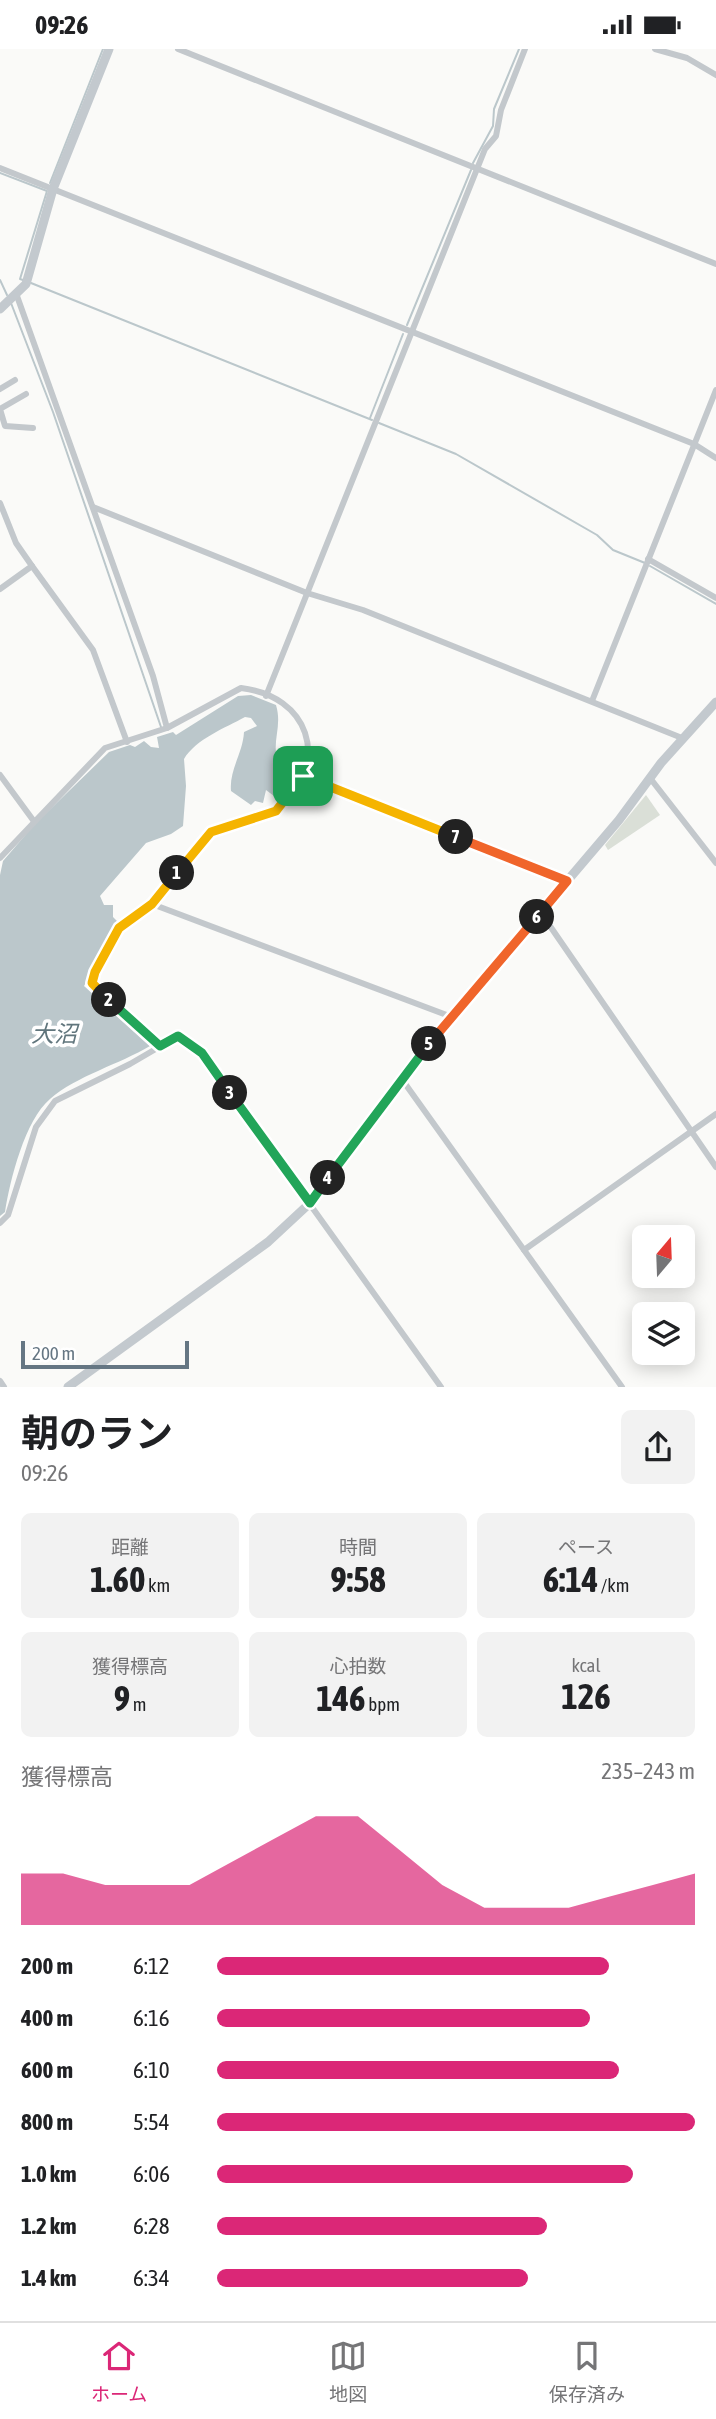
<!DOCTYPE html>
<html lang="ja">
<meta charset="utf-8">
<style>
:root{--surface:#fff;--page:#f2f2f2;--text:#202124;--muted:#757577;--line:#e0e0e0;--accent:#db2777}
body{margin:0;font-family:"Asap Condensed","Noto Sans JP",sans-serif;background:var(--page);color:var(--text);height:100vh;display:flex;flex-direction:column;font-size:26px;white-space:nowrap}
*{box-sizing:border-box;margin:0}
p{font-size:23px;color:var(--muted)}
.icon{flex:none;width:38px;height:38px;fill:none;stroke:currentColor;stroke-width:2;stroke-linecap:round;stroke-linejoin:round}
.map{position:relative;height:1338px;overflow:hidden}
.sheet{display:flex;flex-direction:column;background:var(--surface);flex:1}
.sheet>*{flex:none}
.needle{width:46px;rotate:19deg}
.controls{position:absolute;left:632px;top:1176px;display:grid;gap:14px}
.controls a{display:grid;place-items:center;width:63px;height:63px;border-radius:10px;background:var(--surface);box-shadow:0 4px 18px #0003;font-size:35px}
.scale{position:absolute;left:21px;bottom:18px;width:168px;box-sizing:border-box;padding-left:7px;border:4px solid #657683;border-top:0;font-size:19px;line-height:24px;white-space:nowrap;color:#657683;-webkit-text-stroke:5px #fff;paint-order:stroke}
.pin{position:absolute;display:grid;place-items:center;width:60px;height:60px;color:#fff;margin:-30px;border-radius:14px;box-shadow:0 4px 10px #0006}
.km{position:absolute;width:35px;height:35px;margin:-18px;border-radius:50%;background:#222;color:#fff;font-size:19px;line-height:35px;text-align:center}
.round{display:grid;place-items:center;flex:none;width:74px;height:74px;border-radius:10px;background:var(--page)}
.headline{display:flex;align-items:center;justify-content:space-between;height:119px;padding:0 21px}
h1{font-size:38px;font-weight:700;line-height:52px}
.figures{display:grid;grid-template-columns:repeat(3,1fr);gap:10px;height:119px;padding:7px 21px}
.figures div{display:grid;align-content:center;border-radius:10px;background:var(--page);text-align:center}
.figures b{font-size:35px;font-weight:700}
.figures small{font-size:19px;font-weight:400}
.figures p{font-size:19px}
.chart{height:196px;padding:14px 21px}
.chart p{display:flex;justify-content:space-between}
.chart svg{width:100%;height:126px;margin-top:7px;fill:var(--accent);opacity:.7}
ul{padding:0 21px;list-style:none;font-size:23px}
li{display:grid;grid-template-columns:112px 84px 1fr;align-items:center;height:52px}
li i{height:18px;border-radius:9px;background:var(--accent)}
.status{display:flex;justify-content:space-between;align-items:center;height:49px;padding:0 35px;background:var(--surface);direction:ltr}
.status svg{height:19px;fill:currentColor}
.tabs{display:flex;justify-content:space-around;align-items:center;height:98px;border-top:2px solid var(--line);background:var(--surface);font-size:19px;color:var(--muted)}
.tabs a{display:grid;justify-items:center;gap:4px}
.tabs .on{color:var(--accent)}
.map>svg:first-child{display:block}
</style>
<div class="status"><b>09:26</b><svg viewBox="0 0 49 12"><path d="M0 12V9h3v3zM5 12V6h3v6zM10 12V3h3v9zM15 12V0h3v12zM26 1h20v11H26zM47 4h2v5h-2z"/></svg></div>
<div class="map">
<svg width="716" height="1338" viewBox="0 0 716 1338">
<rect width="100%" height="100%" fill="#fafaf8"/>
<polygon fill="#dadfd7" points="646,746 660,766 608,801 605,796"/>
<path fill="#bbc7cb" d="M251 646 276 656C283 679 270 694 279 715L277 721 286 724 281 737 285 739 274 747 266 741 263 754 255 752 251 756 231 742C229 721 243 704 244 683L257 677 251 669 245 668C225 679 196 690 184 710L186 737 183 777 171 785 146 794 100 847 104 856H113V868L119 874 84 937 150 997C120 1015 76 1027 50 1050 25 1071 10 1131 5 1163L0 1167V826L3 812 34 776 109 703 130 696 135 698 144 692 151 698 159 699 157 688 173 683 176 686 238 647Z"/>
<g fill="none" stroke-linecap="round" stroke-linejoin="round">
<g stroke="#bbc7cb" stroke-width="2">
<polyline points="473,114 493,77 494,60 519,0"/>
<polyline points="0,124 47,142 20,230 23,231"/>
<polyline points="50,134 103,0"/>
<polyline points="0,231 7,246"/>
<polyline points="31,234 372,371"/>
<polyline points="11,254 53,363 161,678"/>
<polyline points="407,276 471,121"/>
<polyline points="370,369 403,285"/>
<polyline points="379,374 456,405 597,486 613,501 645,514"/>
<polyline points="650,517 716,555"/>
</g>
<g stroke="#c3c8cc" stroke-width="6">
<polyline points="178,0 716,215"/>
<polyline points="655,0 687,9 716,26"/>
<polyline points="0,119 694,395 716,409"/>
<polyline points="17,247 153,627 167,679"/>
<polyline points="0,340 15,331"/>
<polyline points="26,345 0,360 5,377 33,379"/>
<polyline points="0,454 16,494 32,517 0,540"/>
<polyline points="93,458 307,544 363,561 682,689"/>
<polyline points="648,510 716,549"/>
<polyline points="32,517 93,601 127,693"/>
<polyline points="266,647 485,100 496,87 501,61 525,0"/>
<polyline points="592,652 716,341"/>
<polyline points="0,726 33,771"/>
<polyline points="303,727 567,832"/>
<polyline points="650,729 716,814"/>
<path d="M0 809 105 699 167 679 241 639C309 647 330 711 282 758 263 776 226 767 208 786 188 807 174 832 154 852 144 863 130 868 120 878 108 890 99 914 92 929L96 939 160 997"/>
<polyline points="152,855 452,968"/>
<polyline points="541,864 716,1118"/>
<polyline points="401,1029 622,1338"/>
<polyline points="0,1174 8,1166 36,1078 55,1052 130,1015 178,987 202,1005 441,1338"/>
<polyline points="524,1201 716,1065"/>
<polyline points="0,1332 4,1338"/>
</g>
<g stroke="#c3c9ce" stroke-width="9">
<polyline points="0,260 26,235 53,140 109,0"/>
<polyline points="68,1338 268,1193 310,1154 409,1018 619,771 661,714 716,653"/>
</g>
</g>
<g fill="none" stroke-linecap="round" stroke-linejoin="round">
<defs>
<polyline id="split-1" points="177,824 211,783 276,762 303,727"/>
<polyline id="split-2" points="109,951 92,934 95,923 119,879 152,855 177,824"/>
<polyline id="split-3" points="109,951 160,997 178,987 202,1004 230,1044"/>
<polyline id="split-4" points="230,1044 310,1154 328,1129"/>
<polyline id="split-5" points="328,1129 429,995"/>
<polyline id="split-6" points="429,995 537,868"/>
<polyline id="split-7" points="456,788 567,832 537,868"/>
<polyline id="split-8" points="303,727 456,788"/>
</defs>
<use href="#split-1" stroke="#fff" stroke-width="14"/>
<use href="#split-2" stroke="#fff" stroke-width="14"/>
<use href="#split-3" stroke="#fff" stroke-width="14"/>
<use href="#split-4" stroke="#fff" stroke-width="14"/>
<use href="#split-5" stroke="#fff" stroke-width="14"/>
<use href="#split-6" stroke="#fff" stroke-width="14"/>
<use href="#split-7" stroke="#fff" stroke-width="14"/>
<use href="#split-8" stroke="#fff" stroke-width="14"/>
<use href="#split-1" stroke="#f5b400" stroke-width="9"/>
<use href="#split-2" stroke="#f5b400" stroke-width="9"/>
<use href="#split-3" stroke="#22a559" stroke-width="9"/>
<use href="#split-4" stroke="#22a559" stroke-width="9"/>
<use href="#split-5" stroke="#22a559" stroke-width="9"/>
<use href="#split-6" stroke="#f0652b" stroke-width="9"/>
<use href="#split-7" stroke="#f0652b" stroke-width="9"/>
<use href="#split-8" stroke="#f5b400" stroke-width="9"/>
</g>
<g text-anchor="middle" stroke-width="7" stroke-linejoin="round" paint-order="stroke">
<g font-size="23" font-style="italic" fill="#60757c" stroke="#fff">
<text x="54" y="993">大沼</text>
</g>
</g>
</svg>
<div class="controls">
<a><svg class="needle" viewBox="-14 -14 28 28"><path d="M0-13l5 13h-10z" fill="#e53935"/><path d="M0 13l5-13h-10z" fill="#757577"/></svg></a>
<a><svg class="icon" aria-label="layers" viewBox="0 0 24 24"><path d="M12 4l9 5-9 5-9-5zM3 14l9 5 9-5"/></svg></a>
</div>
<div class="scale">200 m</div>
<div class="pin" style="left:303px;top:727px;background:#1e9e55"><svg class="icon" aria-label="arrive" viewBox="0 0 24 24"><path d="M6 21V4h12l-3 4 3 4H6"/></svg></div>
<b class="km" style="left:177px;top:824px">1</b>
<b class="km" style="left:109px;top:951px">2</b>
<b class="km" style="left:230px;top:1044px">3</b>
<b class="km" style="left:328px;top:1129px">4</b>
<b class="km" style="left:429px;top:995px">5</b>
<b class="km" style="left:537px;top:868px">6</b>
<b class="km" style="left:456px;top:788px">7</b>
</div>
<section class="sheet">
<div class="headline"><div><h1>朝のラン</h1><p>09:26</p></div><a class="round"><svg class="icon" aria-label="share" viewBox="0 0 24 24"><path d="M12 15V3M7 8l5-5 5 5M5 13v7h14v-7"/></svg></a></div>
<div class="figures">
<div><p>距離</p><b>1.60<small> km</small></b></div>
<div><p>時間</p><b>9:58</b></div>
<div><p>ペース</p><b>6:14<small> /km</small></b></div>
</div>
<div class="figures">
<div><p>獲得標高</p><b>9<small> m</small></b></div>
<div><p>心拍数</p><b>146<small> bpm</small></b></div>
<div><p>kcal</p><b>126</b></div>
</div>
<div class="chart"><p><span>獲得標高</span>235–243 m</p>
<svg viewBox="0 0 160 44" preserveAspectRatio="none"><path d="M0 44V26L10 26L20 30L30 30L40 30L50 22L60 14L70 6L80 6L90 18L100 30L110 38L120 38L130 38L140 34L150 30L160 26V44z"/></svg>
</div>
<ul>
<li><b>200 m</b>6:12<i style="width:82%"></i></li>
<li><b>400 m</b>6:16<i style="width:78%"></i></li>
<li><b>600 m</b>6:10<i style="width:84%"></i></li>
<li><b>800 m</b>5:54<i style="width:100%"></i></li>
<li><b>1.0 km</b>6:06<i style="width:87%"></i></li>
<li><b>1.2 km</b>6:28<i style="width:69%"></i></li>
<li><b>1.4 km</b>6:34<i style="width:65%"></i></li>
</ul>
</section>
<nav class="tabs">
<a class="on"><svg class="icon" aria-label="home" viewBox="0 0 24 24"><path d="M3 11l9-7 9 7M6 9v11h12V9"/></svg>ホーム</a>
<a><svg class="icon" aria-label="map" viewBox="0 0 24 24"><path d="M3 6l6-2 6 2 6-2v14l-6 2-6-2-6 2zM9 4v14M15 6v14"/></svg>地図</a>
<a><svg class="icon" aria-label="saved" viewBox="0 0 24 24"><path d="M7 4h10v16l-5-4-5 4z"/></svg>保存済み</a>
</nav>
